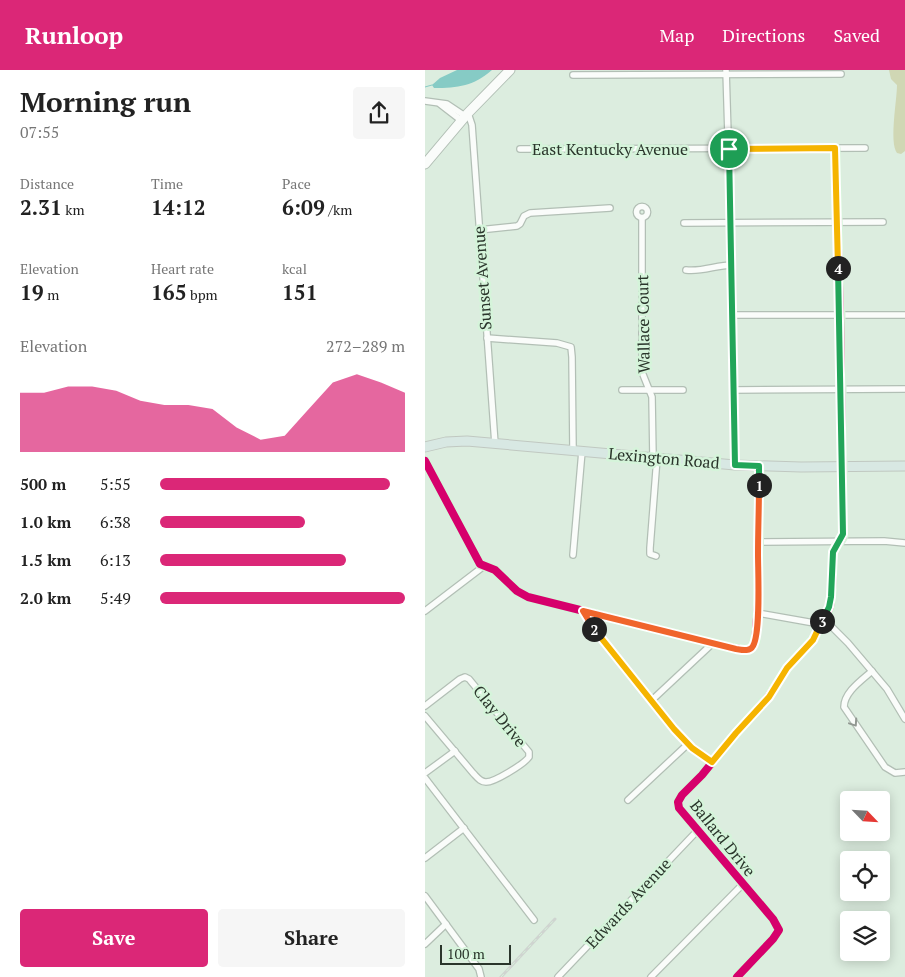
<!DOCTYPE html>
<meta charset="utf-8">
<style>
:root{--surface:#fff;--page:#f6f6f6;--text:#222;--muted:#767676;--accent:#db2777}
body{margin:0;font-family:"PT Serif",serif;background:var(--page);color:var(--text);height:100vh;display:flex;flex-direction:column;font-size:19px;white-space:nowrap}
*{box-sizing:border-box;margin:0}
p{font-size:16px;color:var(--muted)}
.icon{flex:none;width:28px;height:28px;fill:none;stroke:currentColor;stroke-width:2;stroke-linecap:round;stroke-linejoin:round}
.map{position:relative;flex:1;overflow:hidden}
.drawer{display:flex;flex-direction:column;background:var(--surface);width:425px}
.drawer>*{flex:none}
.needle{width:32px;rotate:115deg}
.buttons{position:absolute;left:415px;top:721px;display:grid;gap:10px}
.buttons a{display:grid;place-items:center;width:50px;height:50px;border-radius:5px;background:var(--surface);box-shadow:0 2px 12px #0003;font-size:25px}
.scale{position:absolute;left:15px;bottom:12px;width:71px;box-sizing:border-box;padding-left:5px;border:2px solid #2a352b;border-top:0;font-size:14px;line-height:18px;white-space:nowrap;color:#2a352b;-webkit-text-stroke:4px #d5f4da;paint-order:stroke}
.pin{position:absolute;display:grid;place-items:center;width:42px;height:42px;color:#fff;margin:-21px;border:2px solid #fff;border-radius:50%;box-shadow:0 1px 5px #0007}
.km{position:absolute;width:25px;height:25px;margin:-12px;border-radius:50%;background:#222;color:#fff;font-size:14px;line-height:25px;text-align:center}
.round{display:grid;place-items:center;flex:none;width:52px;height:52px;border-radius:5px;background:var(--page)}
.head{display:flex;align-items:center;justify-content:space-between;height:85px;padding:0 20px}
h1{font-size:28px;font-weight:600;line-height:38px}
.stats{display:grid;grid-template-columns:repeat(3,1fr);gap:8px;height:85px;padding:5px 20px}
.stats div{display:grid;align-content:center}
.stats b{font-size:21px;font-weight:600}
.stats small{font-size:14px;font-weight:400}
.stats p{font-size:14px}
.chart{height:140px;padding:10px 20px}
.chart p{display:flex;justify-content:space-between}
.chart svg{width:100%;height:90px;margin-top:5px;fill:var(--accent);opacity:.7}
.button{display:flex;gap:10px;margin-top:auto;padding:10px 20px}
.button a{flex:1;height:58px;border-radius:5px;background:var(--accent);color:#fff;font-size:20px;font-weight:600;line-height:58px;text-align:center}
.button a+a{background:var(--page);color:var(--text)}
ul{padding:0 20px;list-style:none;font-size:16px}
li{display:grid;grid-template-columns:80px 60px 1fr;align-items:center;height:38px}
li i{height:12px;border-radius:6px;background:var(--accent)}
header{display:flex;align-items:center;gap:30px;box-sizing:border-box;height:70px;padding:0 25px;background:var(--accent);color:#fff}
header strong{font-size:24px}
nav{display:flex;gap:28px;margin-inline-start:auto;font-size:18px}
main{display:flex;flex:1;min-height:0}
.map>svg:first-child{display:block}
</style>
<header>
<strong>Runloop</strong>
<nav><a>Map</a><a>Directions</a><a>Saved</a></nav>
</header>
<main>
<section class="drawer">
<div class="head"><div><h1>Morning run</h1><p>07:55</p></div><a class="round"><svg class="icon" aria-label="share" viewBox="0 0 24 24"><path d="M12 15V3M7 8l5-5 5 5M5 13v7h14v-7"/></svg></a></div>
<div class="stats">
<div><p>Distance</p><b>2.31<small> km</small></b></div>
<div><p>Time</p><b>14:12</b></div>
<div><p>Pace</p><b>6:09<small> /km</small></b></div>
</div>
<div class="stats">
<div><p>Elevation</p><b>19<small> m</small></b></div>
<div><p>Heart rate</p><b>165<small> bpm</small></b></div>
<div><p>kcal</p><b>151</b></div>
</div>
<div class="chart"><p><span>Elevation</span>272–289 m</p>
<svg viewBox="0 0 160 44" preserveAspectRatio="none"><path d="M0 44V15L10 15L20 12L30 12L40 14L50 19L60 21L70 21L80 23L90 32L100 38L110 36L120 23L130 10L140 6L150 10L160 15V44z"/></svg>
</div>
<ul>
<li><b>500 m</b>5:55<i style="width:94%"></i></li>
<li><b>1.0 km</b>6:38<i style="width:59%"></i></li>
<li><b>1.5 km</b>6:13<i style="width:76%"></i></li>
<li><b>2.0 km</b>5:49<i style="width:100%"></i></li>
</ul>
<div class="button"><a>Save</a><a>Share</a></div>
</section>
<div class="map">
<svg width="480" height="907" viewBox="0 0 480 907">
<rect width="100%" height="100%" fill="#dceddf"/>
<path fill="#d0d7b4" d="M464 0H480V81L476 84 472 83C464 72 472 30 472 15L466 9Z"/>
<path fill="#86cbc5" d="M32 0H67C49 16 33 18 9 18L7 15 15 8Z"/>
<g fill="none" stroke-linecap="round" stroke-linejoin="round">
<polyline stroke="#86cbc5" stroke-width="1" points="0,17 7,15"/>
<defs>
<g id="street">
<polyline points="301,0 307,195 310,395"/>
<polyline points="148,5 416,4"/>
<polyline points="0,31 22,34 40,46"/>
<polyline points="15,34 37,51"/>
<polyline points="43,43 47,55 70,374"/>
<polyline points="95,79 440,78"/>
<circle cx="217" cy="142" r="5.5"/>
<polyline points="217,148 217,302 227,327 228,388"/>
<polyline points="259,153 458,152"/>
<polyline points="54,160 92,156 95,154 99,146 105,143 185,138"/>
<path d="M261 200C278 202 291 195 307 195"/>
<polyline points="308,245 480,245"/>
<polyline points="62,268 132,273 146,277 147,287 148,380"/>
<polyline points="197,320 258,320"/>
<polyline points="308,320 480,319"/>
<polyline points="0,391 55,494 70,500 92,521 103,527 303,577 321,580 326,578 330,572 333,535 334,396"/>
<polyline points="333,472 459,471 480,473"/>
<polyline points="148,485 157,381"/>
<polyline points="231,486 225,484 225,478 232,388"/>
<polyline points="0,541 59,496"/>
<polyline points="158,541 169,559 249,659 267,678 287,692"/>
<polyline points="333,543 406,556 423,573 462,619 480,649"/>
<path d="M447 601C437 610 419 622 419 637L460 697 470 703 480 702"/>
<polyline points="226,631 288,573"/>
<path d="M0 636 35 609 40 607 44 609 99 676 104 682V687C99 694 70 712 61 712 55 712 52 707 48 703L0 646"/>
<polyline points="0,703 30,681"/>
<polyline points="0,708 109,850"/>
<polyline points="203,730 263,674"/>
<polyline points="0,788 39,758"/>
<polyline points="0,826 54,899 56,907"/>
<polyline points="0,874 21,854"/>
<polyline points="133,907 273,760"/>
<polyline points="226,907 318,814"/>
<polyline points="312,907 348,869 354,860 348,849 254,738 253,732 257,725 277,705 311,663 343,627 362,598 390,567 405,537 407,520 408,482 418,466 418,453 415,245 410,78"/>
</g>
<polyline id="secondary" points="0,94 43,43 85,0"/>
<polyline id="primary" points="0,377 21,372 42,371 310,395 376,397 480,396"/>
</defs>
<use href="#street" stroke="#b2bfb5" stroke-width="8"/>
<use href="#secondary" stroke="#b2bfb5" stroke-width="11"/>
<use href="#primary" stroke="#c0c8c1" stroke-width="11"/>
<use href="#street" stroke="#fafcfa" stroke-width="5.5"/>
<use href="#secondary" stroke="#fafcfa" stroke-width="9"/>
<use href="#primary" stroke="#d8e8e3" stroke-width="9"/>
<defs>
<polyline id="rail" points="76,907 130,849"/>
</defs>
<use href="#rail" stroke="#cfd4d0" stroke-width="3"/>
<use href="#rail" stroke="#d5f4da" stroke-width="1" stroke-dasharray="4" stroke-linecap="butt"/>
<defs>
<g id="cycleway">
<polyline points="0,391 55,494 70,500 92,521 103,527 303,577 321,580 326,578 330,572 333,535 334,396"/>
<polyline points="312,907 348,869 354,860 348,849 254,738 253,732 257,725 277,705 311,663 343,627 362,598 390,567 405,537 407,520 408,482 418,466 418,453 415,245 410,78"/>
</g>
</defs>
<use href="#cycleway" stroke="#d5f4da" stroke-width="11"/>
<use href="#cycleway" stroke="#d6006c" stroke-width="8"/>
</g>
<defs><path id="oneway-chevron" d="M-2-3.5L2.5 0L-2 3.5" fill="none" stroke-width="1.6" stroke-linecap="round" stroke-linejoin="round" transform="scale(1.25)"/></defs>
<use stroke="#929892" href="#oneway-chevron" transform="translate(429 653) rotate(56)"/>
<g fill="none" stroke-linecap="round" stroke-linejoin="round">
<defs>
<polyline id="split-1" points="304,79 310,395 334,396 334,415"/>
<path id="split-2" d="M169 559 158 541 311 579C317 580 325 582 328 576 336 562 333 502 333 484 333 461 334 438 334 415"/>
<polyline id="split-3" points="169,559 249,659 267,678 287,692 311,663 344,627 362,598 388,570 397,551"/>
<polyline id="split-4" points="397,551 404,537 406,527 408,482 418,464 413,198"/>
<polyline id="split-5" points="304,79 410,78 413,198"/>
</defs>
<use href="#split-1" stroke="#fff" stroke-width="10"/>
<use href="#split-2" stroke="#fff" stroke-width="10"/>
<use href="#split-3" stroke="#fff" stroke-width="10"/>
<use href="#split-4" stroke="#fff" stroke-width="10"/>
<use href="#split-5" stroke="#fff" stroke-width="10"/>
<use href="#split-1" stroke="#22a559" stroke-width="6"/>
<use href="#split-2" stroke="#f0652b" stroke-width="6"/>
<use href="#split-3" stroke="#f5b400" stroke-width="6"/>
<use href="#split-4" stroke="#22a559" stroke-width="6"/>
<use href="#split-5" stroke="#f5b400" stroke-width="6"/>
</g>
<g text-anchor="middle" stroke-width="5" stroke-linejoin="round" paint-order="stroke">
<g font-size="16" fill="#2a352b" stroke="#d5f4da">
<text x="185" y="85">East Kentucky Avenue</text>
<text transform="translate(57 208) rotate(-94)" y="6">Sunset Avenue</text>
<text transform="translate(218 254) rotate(-91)" y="6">Wallace Court</text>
<text transform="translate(239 388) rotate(5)" y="6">Lexington Road</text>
<text transform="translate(75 646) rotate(51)" y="6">Clay Drive</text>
<text transform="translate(298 768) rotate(51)" y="6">Ballard Drive</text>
<text transform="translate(203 833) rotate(-47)" y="6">Edwards Avenue</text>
</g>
</g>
</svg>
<div class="buttons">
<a><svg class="needle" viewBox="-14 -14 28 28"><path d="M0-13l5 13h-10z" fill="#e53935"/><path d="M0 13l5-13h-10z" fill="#767676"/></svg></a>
<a><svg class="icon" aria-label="locate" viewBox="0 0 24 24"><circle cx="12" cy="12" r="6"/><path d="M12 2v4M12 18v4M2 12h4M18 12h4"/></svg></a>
<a><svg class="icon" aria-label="layers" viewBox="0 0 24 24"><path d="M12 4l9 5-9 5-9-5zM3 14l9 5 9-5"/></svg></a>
</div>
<div class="scale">100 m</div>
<div class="pin" style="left:304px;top:79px;background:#1e9e55"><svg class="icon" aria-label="arrive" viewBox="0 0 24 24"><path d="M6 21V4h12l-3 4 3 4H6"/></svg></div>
<b class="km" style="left:334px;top:415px">1</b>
<b class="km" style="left:169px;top:559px">2</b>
<b class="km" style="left:397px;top:551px">3</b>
<b class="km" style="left:413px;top:198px">4</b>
</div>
</main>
